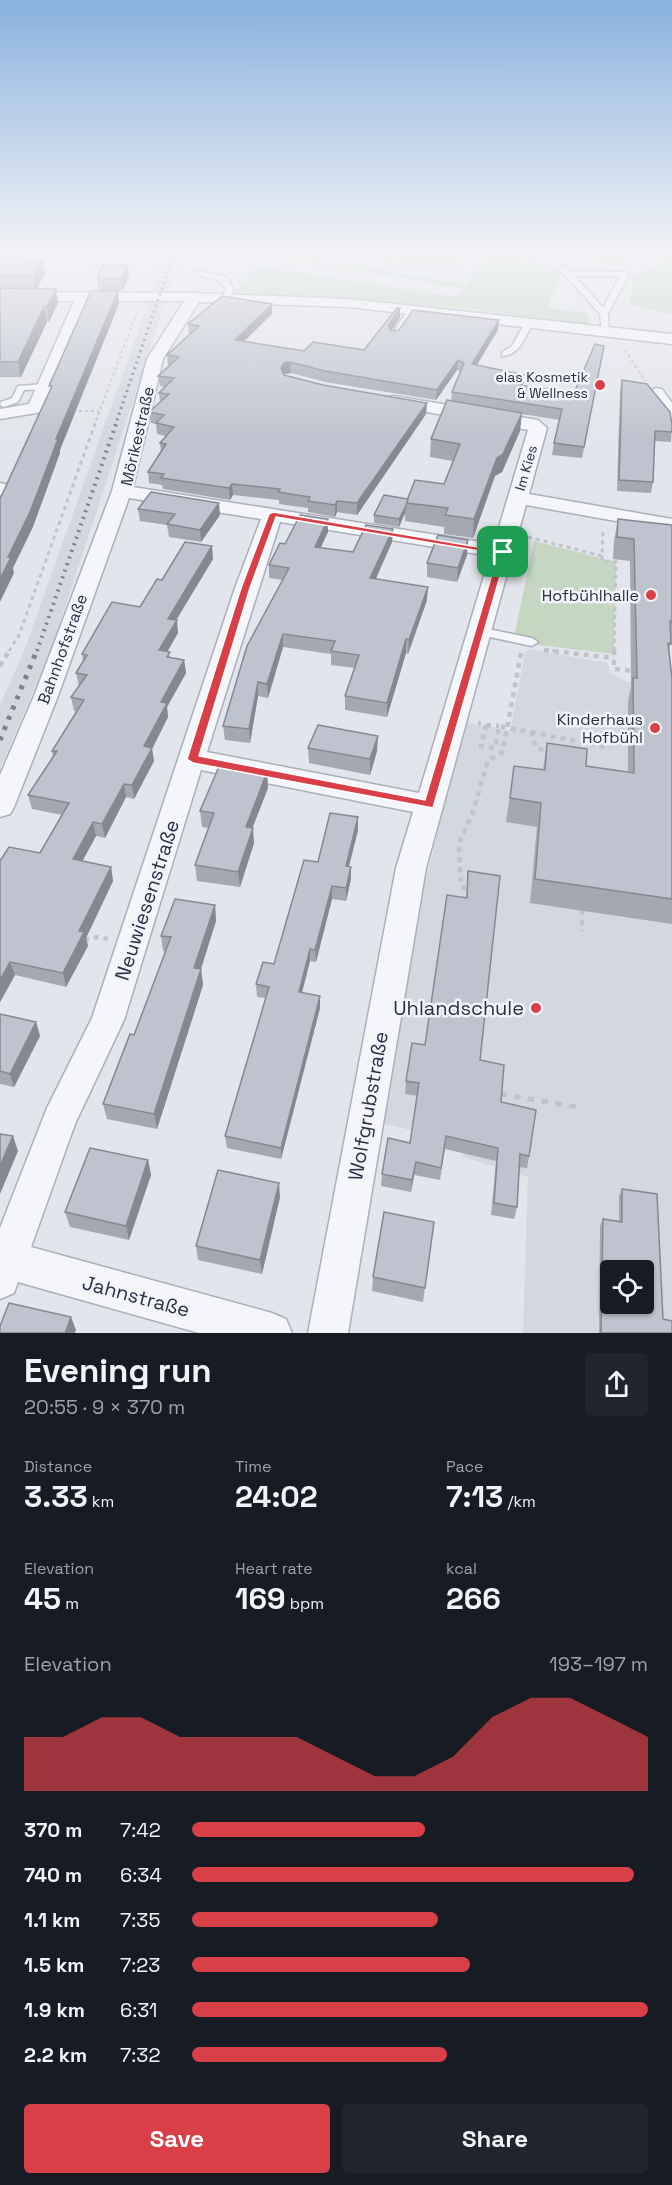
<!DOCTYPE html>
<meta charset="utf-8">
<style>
:root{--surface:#171b24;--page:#20242c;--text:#f1f3f6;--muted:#9ea1a6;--accent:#d83f47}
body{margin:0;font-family:"Space Grotesk",sans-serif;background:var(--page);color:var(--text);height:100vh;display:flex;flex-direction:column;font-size:22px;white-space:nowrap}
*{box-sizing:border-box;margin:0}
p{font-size:20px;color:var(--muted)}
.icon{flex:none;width:33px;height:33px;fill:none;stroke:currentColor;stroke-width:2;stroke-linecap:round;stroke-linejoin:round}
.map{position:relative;height:1333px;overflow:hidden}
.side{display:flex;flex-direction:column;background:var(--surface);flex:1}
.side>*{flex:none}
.tools{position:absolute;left:600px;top:1260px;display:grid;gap:12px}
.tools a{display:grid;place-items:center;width:54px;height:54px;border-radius:6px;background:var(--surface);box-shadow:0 2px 4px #0004;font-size:30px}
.pin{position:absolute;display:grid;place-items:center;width:51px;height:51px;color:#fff;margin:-26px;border-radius:12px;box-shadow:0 3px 9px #0006}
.round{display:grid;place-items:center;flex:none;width:63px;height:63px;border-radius:6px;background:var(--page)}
.overview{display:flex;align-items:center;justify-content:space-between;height:102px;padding:0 24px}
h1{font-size:33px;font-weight:700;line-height:45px}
.stats{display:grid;grid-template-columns:repeat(3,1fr);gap:9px;height:102px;padding:6px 24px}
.stats div{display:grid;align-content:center}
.stats b{font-size:30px;font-weight:700}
.stats small{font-size:16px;font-weight:400}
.stats p{font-size:16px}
.chart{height:168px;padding:12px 24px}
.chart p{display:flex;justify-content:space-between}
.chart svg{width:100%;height:108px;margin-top:6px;fill:var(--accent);opacity:.7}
.primary-button{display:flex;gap:12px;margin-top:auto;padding:12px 24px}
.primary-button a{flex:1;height:69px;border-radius:6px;background:var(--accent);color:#fff;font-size:24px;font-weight:700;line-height:69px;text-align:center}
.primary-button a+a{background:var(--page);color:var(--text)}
ul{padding:0 24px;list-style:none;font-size:20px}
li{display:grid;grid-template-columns:96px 72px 1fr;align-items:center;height:45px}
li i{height:15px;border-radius:8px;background:var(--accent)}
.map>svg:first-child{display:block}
</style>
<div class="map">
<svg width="672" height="1333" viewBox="0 0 672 1333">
<rect width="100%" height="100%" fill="#e2e5eb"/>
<g fill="#d4d7e0" fill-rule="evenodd">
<polygon points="166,253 180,253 169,291 51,650 0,768 0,705 24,651"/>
<path d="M529 649 608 663 610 673 627 682 672 689V1333H523L528 1177 463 1157 461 1141 379 1123 423 892 465 722 510 731 525 653ZM610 1270H644V1304H610Z"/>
</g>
<g fill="#c5d6c2">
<polygon points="232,253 290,253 466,285 487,254 543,261 517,306 545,262 561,273 547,308 586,313 590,324 460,308 238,293 236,291 258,266 457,297 463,288"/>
<polygon points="326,253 464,253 451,271 445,270 447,266 419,266"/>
<polygon points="535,253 634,253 626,267"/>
<polygon points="659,253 672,253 672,314 630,305 633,275 657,267"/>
<polygon points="534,541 616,562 614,654 513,642"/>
</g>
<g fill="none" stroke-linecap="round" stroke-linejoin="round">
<defs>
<g id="service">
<path d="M518 253 543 255 571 272H628L629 274 608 314 609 335 602 333 600 314 566 276 539 258ZM575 276H620L603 308Z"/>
<polygon points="197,271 226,277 234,289 229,300 222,298 226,289 220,281 197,275"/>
<polygon points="410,307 417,309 397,339 391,339 390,337"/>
<path d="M526 321 533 323C526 336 519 356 502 356V352L512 346Z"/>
<polygon points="46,384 49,385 49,389 24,390 18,402 4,407 0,405 1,402 12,398 18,386"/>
<polygon points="479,627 532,638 538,642 532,646 475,634 473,631 475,628"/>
</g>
<g id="minor">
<path d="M0 292 193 293 349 299 672 334V344L349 307 199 302 163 359 133 487 494 544 528 430 388 405 385 401 388 397 394 396 538 420 547 428 529 494 672 519V531L526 505 426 868 348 1333H308L396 868 413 812 201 770 124 1020 75 1124 31 1247 272 1313 286 1319 292 1333H199L18 1282 14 1293 0 1299V1228L47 1108 92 1018 235 588 261 519 129 498 58 696 14 807 10 814 0 817V775L34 696 112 491 147 359 184 301H89L42 412 0 419V409L29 404 74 301 0 300ZM280 522 490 556 419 793 207 752Z"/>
<polygon points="656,388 662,389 672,403 672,421 666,420 647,393"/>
<polygon points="0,483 10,485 13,489 10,493 0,495"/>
</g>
</defs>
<use href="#service" stroke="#aaafb9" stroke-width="3"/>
<use href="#minor" stroke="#aaafb9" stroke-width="3"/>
<g stroke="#c0c3ca" stroke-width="2" stroke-dasharray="3 3" stroke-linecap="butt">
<polyline points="35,253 107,267"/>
<polyline points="313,253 455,273 469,253"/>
<polyline points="635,265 641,253"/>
<polyline points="124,270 150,275 147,283"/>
<polyline points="150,275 159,253"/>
<polyline points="239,281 260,261"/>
<polyline points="183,282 180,273 187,253"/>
<polyline points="625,350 645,381"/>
<polyline points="73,411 99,411"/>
<polyline points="94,426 137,312"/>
</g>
<g stroke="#c0c3ca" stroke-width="3" stroke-dasharray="4 4" stroke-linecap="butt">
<polyline points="528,537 602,556 603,529"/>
<polyline points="602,556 602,561 616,562 614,651"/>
<polyline points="544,650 555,651"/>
<polyline points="9,651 19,635 95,424"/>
</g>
<g stroke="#c0c3ca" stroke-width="4.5" stroke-dasharray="5 5" stroke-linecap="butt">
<polyline points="544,650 614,658"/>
<polyline points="614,650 614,669 635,671"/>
<polyline points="521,653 507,728 531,732 536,748 549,752"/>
<polyline points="0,666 10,650"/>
<polyline points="486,725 499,726"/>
<polyline points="531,732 610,748"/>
<polyline points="466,888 461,887 459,843 472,815 488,760 502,753 507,728 499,726 495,748 481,746 486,725 478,723"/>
<polyline points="582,910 582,931"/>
<polyline points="84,940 98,937 108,939"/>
</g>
<polyline stroke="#c0c3ca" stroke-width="5" stroke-dasharray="7 7" stroke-linecap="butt" points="500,1094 577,1107"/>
<use href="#service" fill="#f5f6f9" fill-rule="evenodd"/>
<use href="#minor" fill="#f5f6f9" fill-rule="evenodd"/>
<polyline stroke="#7a8296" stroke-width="3" stroke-dasharray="2 4" stroke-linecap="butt" points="115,426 174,253"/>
<polyline stroke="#7a8296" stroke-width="4" stroke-dasharray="2 5" stroke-linecap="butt" points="37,651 116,424"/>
<polyline stroke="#7a8296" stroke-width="5" stroke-dasharray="4 7" stroke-linecap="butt" points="0,740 37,650"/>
</g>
<g fill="#a4a8b2">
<polygon points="0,255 24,255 25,260 43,260 45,274 36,289 58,303 49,322 47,322 21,377 0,377"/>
<polygon points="129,276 123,290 98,290 97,278"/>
<polygon points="272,304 272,314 244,341 304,351 364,350 400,318 391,331 498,330 477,365 523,385 574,393 602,357 582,458 552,455 554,443 560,420 522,414 520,431 502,472 495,476 473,538 444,534 444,527 405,521 405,513 399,527 374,523 374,515 407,499 444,484 453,461 430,457 431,439 451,401 452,392 460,372 457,370 436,400 325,382 291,373 285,374 284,375 323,385 427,403 426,414 357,515 337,512 335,517 308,512 308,508 279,504 279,500 233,495 230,500 163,489 162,485 149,483 148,472 161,451 160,443 166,436 157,434 156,424 151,423 149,412 160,403 159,393 164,387 160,386 158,376 169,366 168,365 167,355 190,334 189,334 188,324"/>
<polygon points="622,380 672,425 671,442 654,441 653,482 651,493 617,491 620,390"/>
<polygon points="138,509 220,515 201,542 169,537 167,525 140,521"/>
<polygon points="328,519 328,532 320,548 353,552 393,529 392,542 376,579 427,600 408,654 406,653 387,717 345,710 345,696 355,668 331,665 331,654 283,647 268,698 258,696 250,743 225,740 223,726 283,580 269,578 269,565 285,544"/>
<polygon points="618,519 672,525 672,645 670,645 669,652 672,678 672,924 530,903 537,827 506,822 514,766 543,770 547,743 586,766 628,772 628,701 631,687 630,561 613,559 614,541"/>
<polygon points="468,540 467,555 457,582 427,577 427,563"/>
<polygon points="213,559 176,620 178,633 167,652 171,658 184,660 186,673 167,707 168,717 152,749 154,761 134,799 126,797 105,838 96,836 82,861 111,867 113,881 86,938 88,946 66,987 15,975 0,1002 0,861 40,853 62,815 32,809 28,795 53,757 52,751 76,711 74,711 71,697 79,686 76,673 83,661 82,654 140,607 162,580"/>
<polygon points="308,748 377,751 370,775 309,763"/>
<polygon points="267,772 268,788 252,828 254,843 240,887 197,881 195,865 209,828 202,827 200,811"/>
<polygon points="358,830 349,866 351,867 351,879 346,901 332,899 316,962 310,961 302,992 320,1008 281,1159 227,1148 225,1136 266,998 257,997 256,984 274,964 318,862"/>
<polygon points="468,871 480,1060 529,1156 527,1168 519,1167 517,1207 514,1219 491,1215 496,1161 445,1149 440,1180 414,1175 411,1192 381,1186 382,1174 410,1143 418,1096 405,1094 406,1081 425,1045 466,898"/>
<polygon points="215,905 216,921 201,969 203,985 157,1129 107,1119 103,1104 134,1035 166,952 163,951 161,936"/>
<polygon points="0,1014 36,1022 40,1036 14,1087 0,1084"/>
<polygon points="148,1160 151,1175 129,1240 70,1227 65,1212"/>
<polygon points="622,1189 663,1319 672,1333 599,1333 600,1226 603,1219 619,1222 619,1196"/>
<polygon points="280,1197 262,1274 198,1260 196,1246"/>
<polygon points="434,1222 423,1302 372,1291 373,1277"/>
</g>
<g fill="#868891">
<polygon points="43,260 45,274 36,290 33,276"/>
<polygon points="127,265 129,276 123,290 121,279"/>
<polygon points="56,289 58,303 49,322 47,307"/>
<polygon points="118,291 119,304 60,450 60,453 33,527 13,568 14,573 0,602 0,579 8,557 56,439"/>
<polygon points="272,304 272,314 235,350 235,340"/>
<polygon points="44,307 47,322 21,377 18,362"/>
<polygon points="400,308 400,318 388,336 388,326"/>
<polygon points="499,320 498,330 471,374 472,364"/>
<polygon points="458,360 457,370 436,400 437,390"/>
<polygon points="290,362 291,373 285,374 281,379 281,368 284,363"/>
<polygon points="524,375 523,386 519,385"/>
<polygon points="427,403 426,414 357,515 357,503"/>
<polygon points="522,413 520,431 502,472 495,476 473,538 474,519 497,458"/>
<polygon points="232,484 233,495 230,500 229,488"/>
<polygon points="337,501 337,512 335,517 335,505"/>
<polygon points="219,503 220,515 201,542 200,530"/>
<polygon points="406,506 405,513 399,527 399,519"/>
<polygon points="328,519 328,532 315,560 315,547"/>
<polygon points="393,529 392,542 370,591 370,578"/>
<polygon points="468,540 467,555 457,582 458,568"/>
<polygon points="212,546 213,559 169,632 168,619"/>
<polygon points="428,587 427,600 408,654 409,640"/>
<polygon points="177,620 178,633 160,664 159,650"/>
<polygon points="283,634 283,647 268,698 267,684"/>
<polygon points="406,639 406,653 387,717 387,703"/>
<polygon points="184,660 186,673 167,707 168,717 152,749 154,761 134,799 132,785 144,746 161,702"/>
<polygon points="258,682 258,696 250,743 249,729"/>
<polygon points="378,736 377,751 370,775 370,759"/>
<polygon points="267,772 268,788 247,842 246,827"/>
<polygon points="124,784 126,797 105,838 102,824"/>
<polygon points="358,817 358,830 346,878 346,866"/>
<polygon points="93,822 96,836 76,873 73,859"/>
<polygon points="253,828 254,843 240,887 238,872"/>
<polygon points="111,867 113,881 86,938 88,946 66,987 63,973 79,931"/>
<polygon points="351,867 351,879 346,901 346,888"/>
<polygon points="332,886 332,899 316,962 315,950"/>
<polygon points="215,905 216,921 196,984 194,968"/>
<polygon points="310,949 310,961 299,1004 299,992"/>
<polygon points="10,962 15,975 0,1002 0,980"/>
<polygon points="201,969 203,985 157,1129 154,1114"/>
<polygon points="320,996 320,1008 281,1159 281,1148"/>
<polygon points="36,1022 40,1036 14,1087 10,1074"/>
<polygon points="13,1136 18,1151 0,1194 0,1166"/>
<polygon points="148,1160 151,1175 129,1240 126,1226"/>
<polygon points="416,1162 414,1175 411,1192 412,1180"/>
<polygon points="279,1183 280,1197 262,1274 260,1260"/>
<polygon points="71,1317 76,1330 75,1333 65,1333"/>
</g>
<g fill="#bfc3cf" stroke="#868891" stroke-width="1.5" fill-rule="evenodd">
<polygon points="0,255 24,255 21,260 43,260 33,276 0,276"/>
<polygon points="103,264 127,265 121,279 97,278"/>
<polygon points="0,288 56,289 47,307 44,307 18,362 0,362"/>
<polygon points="91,291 118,291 56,439 58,439 30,512 8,557 11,557 0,579 0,499 52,386 49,386"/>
<polygon points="222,296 272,304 235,340 304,351 313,342 364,350 397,308 400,308 388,326 391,331 399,330 413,310 499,320 472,364 524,375 519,385 574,393 595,344 604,346 584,447 554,443 562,409 452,392 464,363 458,360 437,390 325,371 290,362 284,363 281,368 284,375 323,385 427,403 357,503 337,501 335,505 308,501 310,497 278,492 280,489 232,484 229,488 161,478 164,474 148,472 166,444 160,443 174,427 156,423 164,415 149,412 169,394 159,393 174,378 158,376 179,357 167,355 199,326 188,324"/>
<polygon points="622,380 647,384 670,412 672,425 672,432 655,431 653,482 619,480"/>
<polygon points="447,400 522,413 503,454 497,458 474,519 445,515 448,508 406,503 415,480 444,484 460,444 431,439"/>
<polygon points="151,492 219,503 200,530 167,524 175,514 138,509"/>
<polygon points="384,495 408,499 406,506 399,519 374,515"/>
<polygon points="300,515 328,519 315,547 353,552 366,525 393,529 370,578 428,587 409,640 406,639 387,703 345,696 359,655 331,651 335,641 283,634 267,684 258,682 249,729 223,726 247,646 289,568 269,565 280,543 285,544"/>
<polygon points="618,519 672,525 672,622 670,621 671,644 668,643 672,678 672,899 535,879 541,803 510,798 514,766 545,770 547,743 587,749 586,766 634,773 633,678 637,678 634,539 617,537"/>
<polygon points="438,535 468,540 458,568 427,563"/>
<polygon points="185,542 212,546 168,619 177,620 159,650 170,652 167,657 184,660 161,702 167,703 144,746 152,748 132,785 124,784 102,824 93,822 73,859 111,867 79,931 84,932 63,973 10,962 0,980 0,861 9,847 40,853 69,803 28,795 57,751 52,751 84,700 71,697 87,675 76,673 87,655 82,654 112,602 140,607 157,579 162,580"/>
<polygon points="318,725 378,736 370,759 308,748"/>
<polygon points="220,764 267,772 246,827 253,828 238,872 195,865 214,813 200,811"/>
<polygon points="330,813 358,817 346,866 351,867 346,888 332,886 315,950 310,949 299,992 320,996 281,1148 225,1136 269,987 256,984 263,962 274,964 304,860 318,862"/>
<polygon points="468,871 500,876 480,1060 504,1065 501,1102 536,1110 529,1156 520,1154 517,1207 494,1203 498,1148 446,1136 441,1168 416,1162 412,1180 382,1174 388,1138 410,1143 419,1083 406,1081 412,1043 425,1045 447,895 467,898"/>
<polygon points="175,899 215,905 194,968 201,969 154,1114 103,1104 130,1034 134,1035 171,937 161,936"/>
<polygon points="0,1014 36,1022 10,1074 0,1071"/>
<polygon points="0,1134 13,1136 0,1166"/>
<polygon points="90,1148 148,1160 126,1226 65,1212"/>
<polygon points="218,1170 279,1183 260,1260 196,1246"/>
<path d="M622 1189 657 1194 663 1319 672 1321V1333H601L603 1219 622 1222ZM610 1270H644V1304H610Z"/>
<polygon points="384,1212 434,1222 425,1288 373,1277"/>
<polygon points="9,1303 71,1317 65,1333 0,1333 0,1326"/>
</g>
<linearGradient id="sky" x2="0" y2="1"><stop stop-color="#89b2de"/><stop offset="0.57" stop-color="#f2f3f6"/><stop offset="1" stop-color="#f2f3f6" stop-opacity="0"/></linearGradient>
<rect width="672" height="440" fill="url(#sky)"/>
<path fill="#d83f47" stroke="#fff" stroke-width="1.5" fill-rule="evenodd" d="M273 512 507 552 433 808 193 763 187 759 241 588 269 514ZM276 517 498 554 425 800 199 756 250 588Z"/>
<g fill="#d83f47" stroke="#f2f4f8" stroke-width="2">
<circle cx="600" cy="385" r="6"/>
<circle cx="651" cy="595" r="6"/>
<circle cx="655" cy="728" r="6"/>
<circle cx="536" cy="1008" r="6"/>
</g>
<g text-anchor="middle" stroke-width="5" stroke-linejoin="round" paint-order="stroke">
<g font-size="14" fill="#293045" stroke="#f2f4f8" text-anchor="end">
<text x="588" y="382">elas Kosmetik<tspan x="588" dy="16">&amp; Wellness</tspan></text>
</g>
<g font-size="14" fill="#293045" stroke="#f2f4f8">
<text transform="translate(526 468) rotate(-74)" y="5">Im Kies</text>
</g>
<g font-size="16" fill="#293045" stroke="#f2f4f8">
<text transform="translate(137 436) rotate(-77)" y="6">Mörikestraße</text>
<text transform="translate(62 649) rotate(-70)" y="6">Bahnhofstraße</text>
</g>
<g font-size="16" fill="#293045" stroke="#f2f4f8" text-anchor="end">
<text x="639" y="601">Hofbühlhalle</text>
<text x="643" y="725">Kinderhaus<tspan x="643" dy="18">Hofbühl</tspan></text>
</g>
<g font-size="20" fill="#293045" stroke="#f2f4f8">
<text transform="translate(147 900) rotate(-72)" y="7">Neuwiesenstraße</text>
<text transform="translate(368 1106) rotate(-80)" y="7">Wolfgrubstraße</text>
<text transform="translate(136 1296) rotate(15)" y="7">Jahnstraße</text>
</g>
<g font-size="20" fill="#293045" stroke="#f2f4f8" text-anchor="end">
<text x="524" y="1015">Uhlandschule</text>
</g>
</g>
</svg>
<div class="tools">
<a><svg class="icon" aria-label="locate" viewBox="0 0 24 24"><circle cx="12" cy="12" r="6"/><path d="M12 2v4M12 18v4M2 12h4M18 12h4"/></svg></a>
</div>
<div class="pin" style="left:503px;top:552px;background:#1e9e55"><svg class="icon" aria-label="arrive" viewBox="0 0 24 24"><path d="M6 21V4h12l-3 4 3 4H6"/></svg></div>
</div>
<section class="side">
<div class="overview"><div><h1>Evening run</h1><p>20:55 · 9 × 370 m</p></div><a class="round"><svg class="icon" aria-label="share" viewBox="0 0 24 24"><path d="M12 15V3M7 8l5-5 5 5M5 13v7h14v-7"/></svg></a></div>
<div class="stats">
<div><p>Distance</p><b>3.33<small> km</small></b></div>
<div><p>Time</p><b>24:02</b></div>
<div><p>Pace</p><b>7:13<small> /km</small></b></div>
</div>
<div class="stats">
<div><p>Elevation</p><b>45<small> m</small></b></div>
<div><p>Heart rate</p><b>169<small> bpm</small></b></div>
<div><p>kcal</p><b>266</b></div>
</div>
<div class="chart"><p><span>Elevation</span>193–197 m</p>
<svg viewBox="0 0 160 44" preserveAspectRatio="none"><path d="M0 44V22L10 22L20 14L30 14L40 22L50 22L60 22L70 22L80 30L90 38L100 38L110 30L120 14L130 6L140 6L150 14L160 22V44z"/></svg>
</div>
<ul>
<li><b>370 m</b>7:42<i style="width:51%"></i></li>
<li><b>740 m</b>6:34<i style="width:97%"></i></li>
<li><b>1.1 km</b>7:35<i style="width:54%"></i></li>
<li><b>1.5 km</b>7:23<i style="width:61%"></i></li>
<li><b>1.9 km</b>6:31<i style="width:100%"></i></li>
<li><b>2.2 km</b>7:32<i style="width:56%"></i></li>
</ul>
<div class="primary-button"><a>Save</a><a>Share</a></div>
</section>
